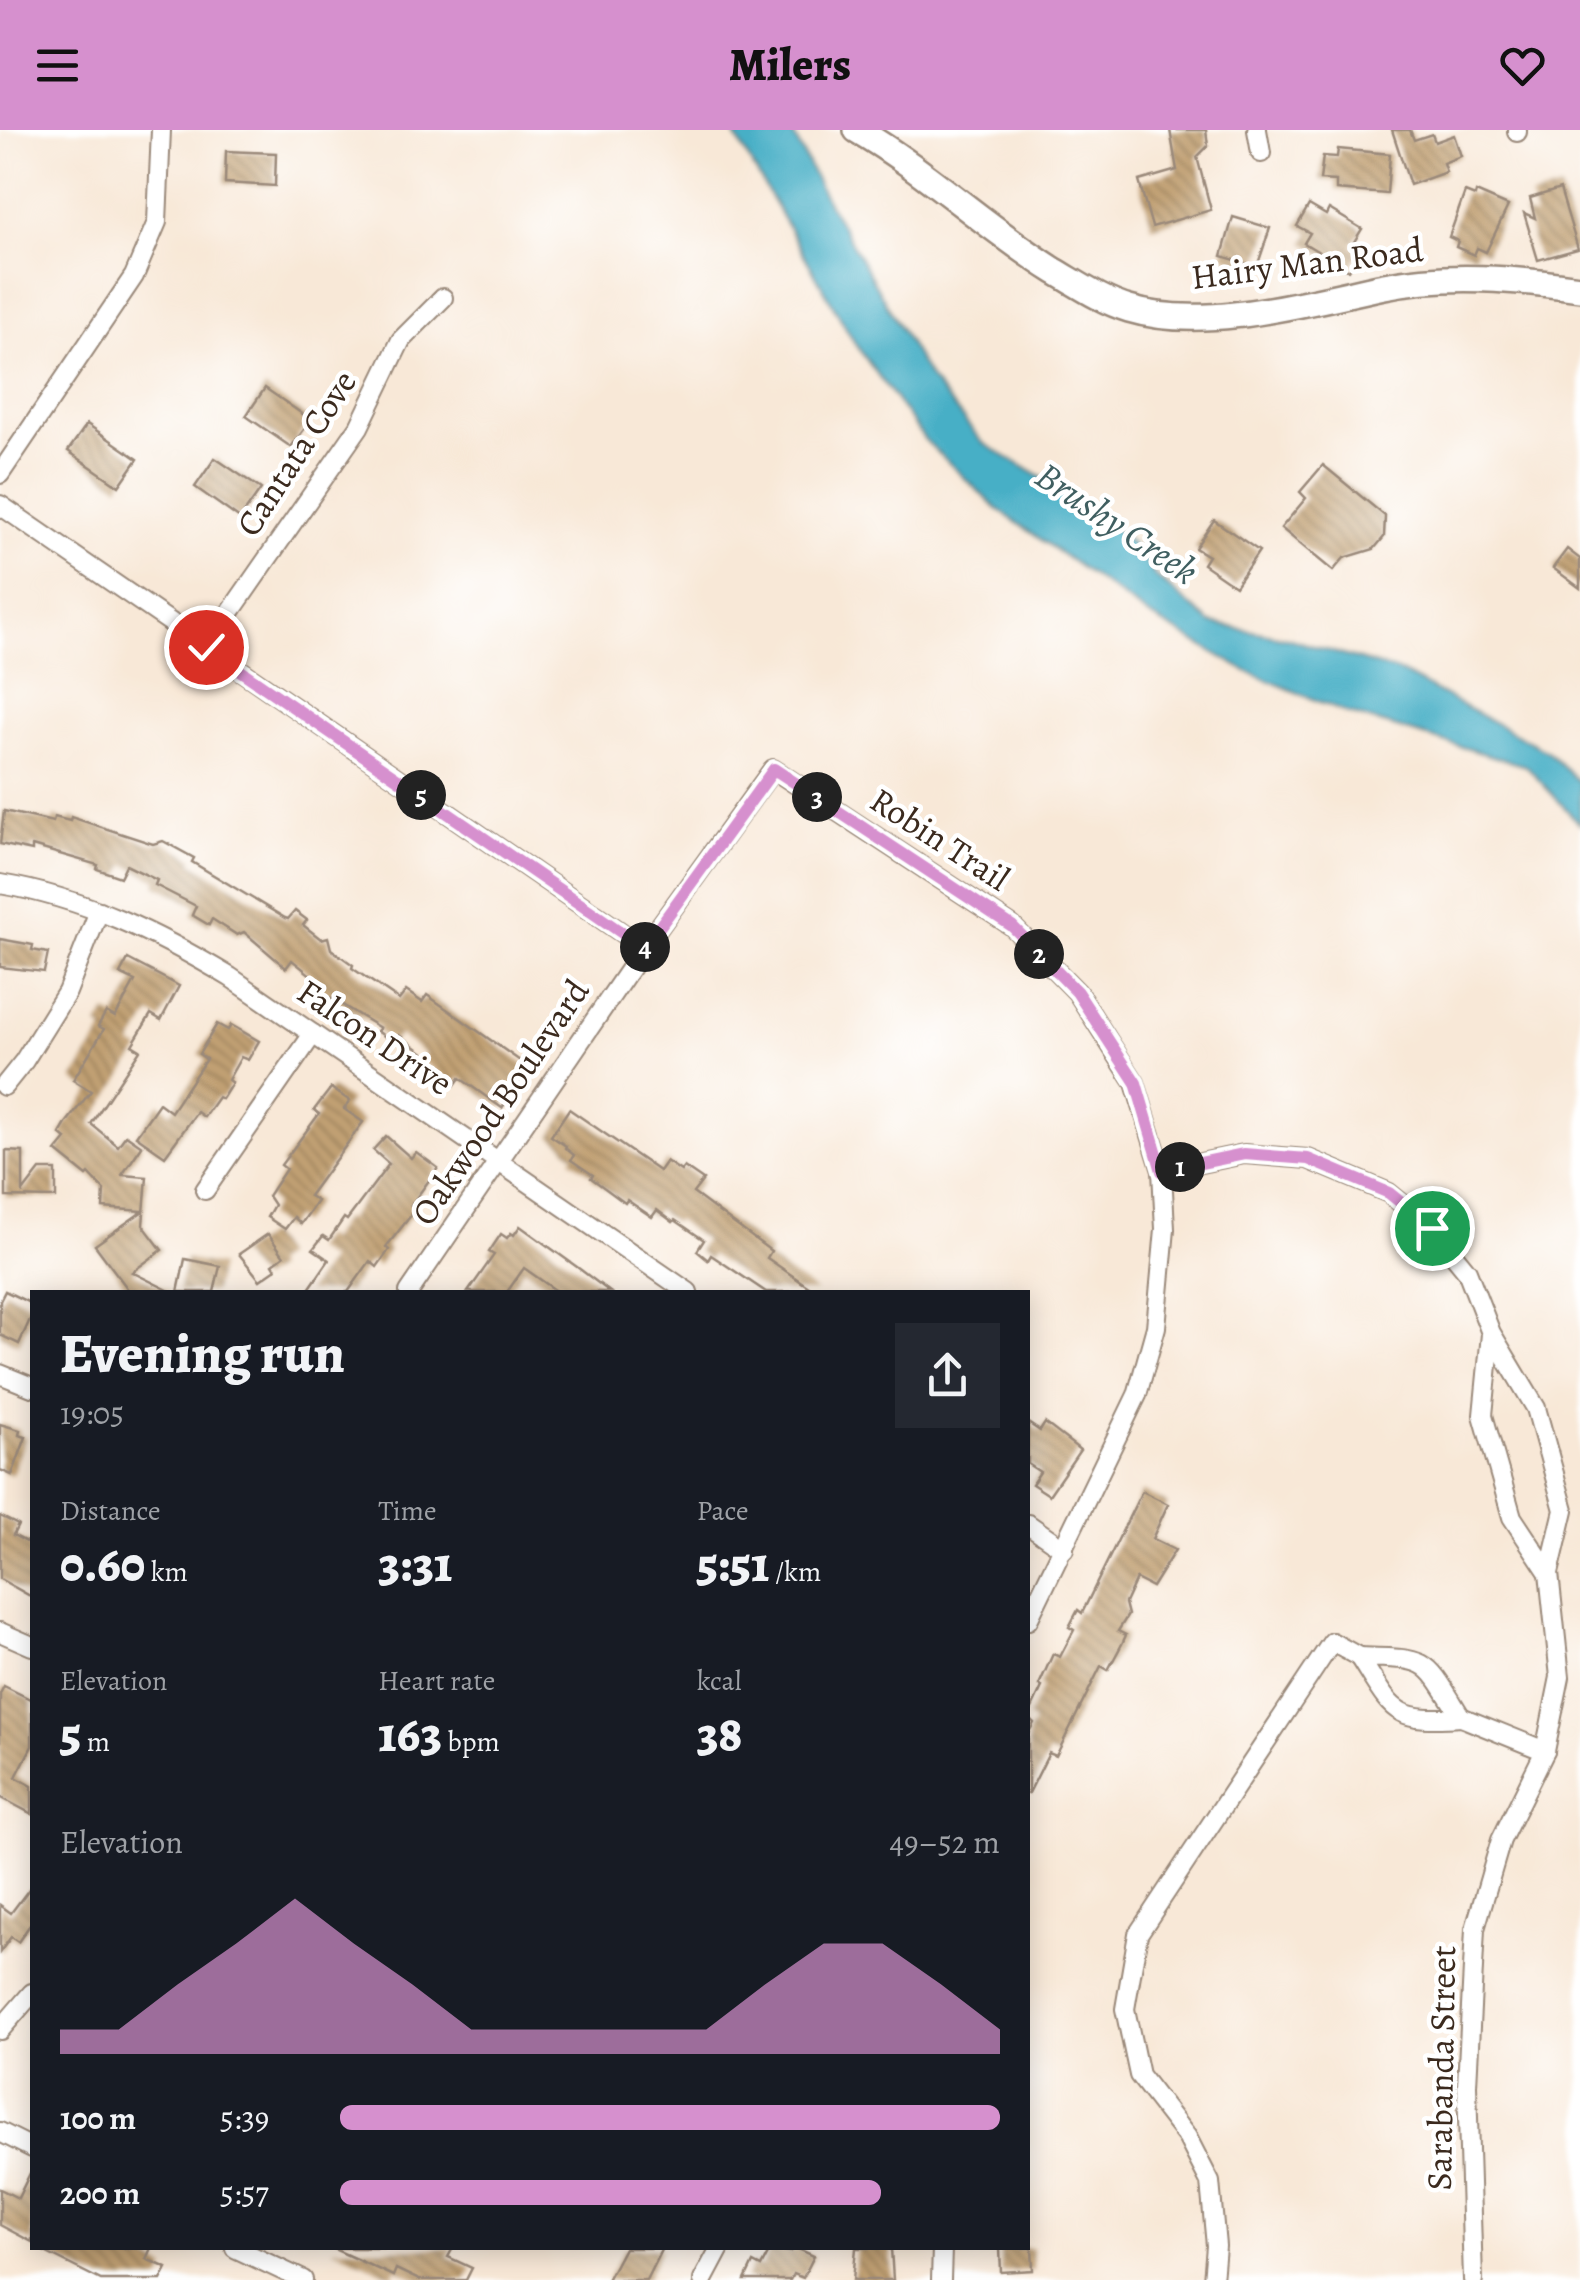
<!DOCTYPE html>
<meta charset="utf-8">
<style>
:root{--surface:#171b24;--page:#242831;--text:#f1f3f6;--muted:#9ea1a6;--accent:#d690ce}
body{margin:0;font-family:Alegreya,serif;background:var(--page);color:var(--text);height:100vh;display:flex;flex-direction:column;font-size:38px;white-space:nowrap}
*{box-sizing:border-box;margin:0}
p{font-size:32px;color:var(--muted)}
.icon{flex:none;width:55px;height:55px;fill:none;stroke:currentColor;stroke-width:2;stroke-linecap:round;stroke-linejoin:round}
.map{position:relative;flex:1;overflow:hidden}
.side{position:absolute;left:30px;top:1160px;width:1000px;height:960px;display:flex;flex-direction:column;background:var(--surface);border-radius:0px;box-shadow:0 5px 25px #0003}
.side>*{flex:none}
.pin{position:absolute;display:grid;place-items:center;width:85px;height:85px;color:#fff;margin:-42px;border:5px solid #fff;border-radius:50%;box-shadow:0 2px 10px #0007}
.km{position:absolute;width:50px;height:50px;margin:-25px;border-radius:50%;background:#222;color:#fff;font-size:28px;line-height:50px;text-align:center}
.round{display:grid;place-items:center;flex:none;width:105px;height:105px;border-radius:0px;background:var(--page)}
.head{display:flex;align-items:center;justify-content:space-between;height:170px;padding:0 30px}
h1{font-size:55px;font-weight:800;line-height:75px}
.metrics{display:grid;grid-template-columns:repeat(3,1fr);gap:15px;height:170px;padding:10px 30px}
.metrics div{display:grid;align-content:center}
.metrics b{font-size:50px;font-weight:800}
.metrics small{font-size:28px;font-weight:400}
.metrics p{font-size:28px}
.chart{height:280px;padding:20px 30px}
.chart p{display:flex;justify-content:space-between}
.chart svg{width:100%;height:180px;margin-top:10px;fill:var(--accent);opacity:.7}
ul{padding:0 30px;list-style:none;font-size:32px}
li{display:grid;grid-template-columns:160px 120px 1fr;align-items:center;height:75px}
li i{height:25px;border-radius:12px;background:var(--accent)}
header{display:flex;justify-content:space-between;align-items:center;height:130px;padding:0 30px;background:var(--accent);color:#111;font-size:45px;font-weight:800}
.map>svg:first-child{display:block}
</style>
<header><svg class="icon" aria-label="menu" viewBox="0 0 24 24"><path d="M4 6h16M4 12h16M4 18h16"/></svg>Milers<svg class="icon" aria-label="heart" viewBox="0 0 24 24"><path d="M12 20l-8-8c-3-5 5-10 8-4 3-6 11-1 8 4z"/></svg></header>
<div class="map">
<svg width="1580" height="2150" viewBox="0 0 1580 2150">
<defs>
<pattern id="building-back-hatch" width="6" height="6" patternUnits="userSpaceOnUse" patternTransform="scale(2.5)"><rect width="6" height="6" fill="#c1a073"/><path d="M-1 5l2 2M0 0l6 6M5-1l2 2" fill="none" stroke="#9e835e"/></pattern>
</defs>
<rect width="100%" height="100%" fill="#fff"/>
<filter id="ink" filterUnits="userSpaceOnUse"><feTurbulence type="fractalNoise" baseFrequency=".01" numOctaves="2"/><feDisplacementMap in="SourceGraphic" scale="20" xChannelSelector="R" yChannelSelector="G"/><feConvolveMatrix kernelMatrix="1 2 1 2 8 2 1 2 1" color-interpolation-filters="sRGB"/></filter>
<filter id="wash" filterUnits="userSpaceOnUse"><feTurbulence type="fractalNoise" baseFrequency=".0048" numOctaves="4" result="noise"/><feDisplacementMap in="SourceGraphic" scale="40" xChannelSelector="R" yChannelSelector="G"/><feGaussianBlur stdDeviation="2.25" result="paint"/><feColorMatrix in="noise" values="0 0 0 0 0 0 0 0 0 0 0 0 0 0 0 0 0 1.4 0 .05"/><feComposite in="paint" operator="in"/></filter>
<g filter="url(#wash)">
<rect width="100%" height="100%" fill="#f8e8d7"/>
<polygon fill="#47afc6" stroke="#416c72" stroke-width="2.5" points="732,0 791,0 822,62 928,246 983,313 1088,375 1140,421 1155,446 1211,493 1287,508 1402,543 1547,621 1580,653 1580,694 1526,636 1346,583 1246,541 1148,485 996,378 925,310 856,215"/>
<g id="blocks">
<g fill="url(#building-back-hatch)">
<polygon points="1170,0 1206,0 1208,16 1197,27 1211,80 1152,97 1139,51 1177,40"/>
<polygon points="1392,0 1410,0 1414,10 1432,4 1435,12 1454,5 1461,26 1443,33 1446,42 1410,55"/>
<polygon points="1338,19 1390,24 1387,64 1336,60 1336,51 1320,50 1323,26 1337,27"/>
<polygon points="226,21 276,23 275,56 225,53"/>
<polygon points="1560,59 1578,119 1538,130 1524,83 1535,88 1530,68"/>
<polygon points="1465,62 1475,66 1476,62 1508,76 1486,122 1477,118 1474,125 1456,117 1458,111 1449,107"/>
<polygon points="1309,75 1326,85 1329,79 1362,99 1352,115 1361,120 1349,140 1304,113 1310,103 1297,96"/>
<polygon points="1233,87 1270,98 1257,137 1222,126"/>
<polygon points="265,258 311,290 291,317 246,286"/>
<polygon points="87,294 138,329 119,356 68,321"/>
<polygon points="215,328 261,359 240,389 195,357"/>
<polygon points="1323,335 1385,386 1384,407 1374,419 1344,428 1333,441 1281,398 1306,368 1300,362"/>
<polygon points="1214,390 1259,421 1235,456 1203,434 1208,426 1195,418"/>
<polygon points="1567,419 1580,429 1580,458 1553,438"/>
<polygon points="4,681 53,692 54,687 70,691 71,687 153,714 163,711 194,728 192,732 285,788 288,789 295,781 307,790 303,795 321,809 328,807 331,819 353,835 352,838 399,870 406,861 422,872 427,865 530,938 502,978 460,948 455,955 420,930 425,924 399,905 393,912 377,901 380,898 318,860 322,854 292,830 286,838 244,802 237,805 212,789 209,795 192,785 196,776 155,755 157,750 126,735 120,747 97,739 98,735 32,716 32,721 0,714"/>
<polygon points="0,809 33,815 32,820 48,823 44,842 0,837"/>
<polygon points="128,829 179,856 161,890 151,884 132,915 140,920 91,994 118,1016 126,1005 142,1016 122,1045 147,1047 143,1095 162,1120 132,1142 172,1162 130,1162 95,1115 143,1081 103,1078 104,1060 89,1044 87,1046 56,1021 66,1009 60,1004 67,992 91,961 73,950 104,899 98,896 106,882 115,887 135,851 120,844"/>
<polygon points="217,894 228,900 231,895 259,911 248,930 241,927 228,950 232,953 222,969 218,967 204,987 197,982 165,1026 136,1006 159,973 171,982 206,929 199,924"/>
<polygon points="331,958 350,971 344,979 363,992 309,1066 317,1071 301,1094 294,1087 285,1099 267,1087 274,1075 268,1066 286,1039 281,1035 319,984 314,980"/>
<polygon points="569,979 659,1041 666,1031 681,1041 684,1037 703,1050 693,1063 771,1121 767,1128 816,1162 766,1162 711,1125 708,1130 697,1121 704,1110 675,1090 673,1092 657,1080 652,1087 627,1070 625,1073 591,1048 593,1045 571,1030 574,1025 565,1018 566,1016 551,1006"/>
<polygon points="386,1006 411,1028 416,1022 438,1038 411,1075 416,1079 386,1117 389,1120 377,1137 370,1131 348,1162 307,1162 329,1130 313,1119 323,1106 329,1110 344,1088 347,1090 389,1034 373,1020"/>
<polygon points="6,1021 23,1022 23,1062 40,1040 56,1040 56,1068 6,1067"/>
<polygon points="520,1096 577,1137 610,1162 558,1162 524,1138 507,1162 468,1162 494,1125 489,1122 501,1104 507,1108 511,1103 514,1105"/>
<polygon points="268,1104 284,1126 273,1134 276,1139 260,1150 239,1124"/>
<polygon points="185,1129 220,1136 214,1162 178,1162"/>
<polygon points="5,1161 32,1174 32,1185 19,1214 0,1205 0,1171"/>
<polygon points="1028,1293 1040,1301 1045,1293 1080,1320 1049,1365 1032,1354 1040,1342 1028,1334"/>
<polygon points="0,1294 20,1300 19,1305 26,1307 12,1345 0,1340"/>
<polygon points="1142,1361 1168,1374 1152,1409 1175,1420 1152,1457 1136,1449 1125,1473 1128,1485 1118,1501 1126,1505 1122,1514 1108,1540 1101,1536 1056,1626 1049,1623 1028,1665 1028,1604 1034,1593 1028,1587 1042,1557 1039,1555 1053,1524 1060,1527 1074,1500 1069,1497 1078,1480 1082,1483"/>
<polygon points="0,1386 18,1395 13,1405 32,1415 32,1467 0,1449"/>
<polygon points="4,1556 32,1570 32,1616 16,1647 32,1656 32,1684 0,1667 0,1564"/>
<polygon points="32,1755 32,1792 18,1812 11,1807 0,1822 0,1775 11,1783"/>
<polygon points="32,2039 32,2112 0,2095 0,2059 18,2068"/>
<polygon points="37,2118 151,2118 146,2129 167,2138 161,2150 101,2150"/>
<polygon points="332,2118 453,2118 448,2127 472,2138 466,2150 419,2150 396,2139 393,2146"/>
<polygon points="624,2118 662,2118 646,2150 607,2150"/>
<polygon points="771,2118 790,2122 796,2118 814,2126 803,2148 793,2144 790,2150 745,2150 753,2133 761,2137"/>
<polygon points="856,2118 891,2118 893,2150 853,2150"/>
<polygon points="1000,2118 1032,2118 1033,2140 1001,2142"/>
</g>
</g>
</g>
<g filter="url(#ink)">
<use href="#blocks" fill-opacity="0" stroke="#9a897a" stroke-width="2.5"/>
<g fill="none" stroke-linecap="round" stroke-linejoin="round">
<defs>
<g id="street">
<polyline points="1257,0 1261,23"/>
<polyline points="1517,0 1517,2"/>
<polyline points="0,344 134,146 157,92 161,0"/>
<polyline points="0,375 644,818"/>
<polyline points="206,517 359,297 401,210 443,168"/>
<path d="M0 754C84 768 157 803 230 847L688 1162"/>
<polyline points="4,956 24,931 67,862 99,781"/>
<polyline points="1162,1041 1244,1024 1308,1029 1389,1063 1432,1098 1467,1141 1491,1203 1536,1278 1564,1380 1549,1443 1560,1547 1545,1621 1501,1710 1475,1799 1467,1955 1473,2150"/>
<polyline points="205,1060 313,904"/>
<polyline points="409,1162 644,818 773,639 1012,796 1077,862 1135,953 1162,1041 1165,1099 1156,1197 1137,1265 1028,1490"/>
<polyline points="1491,1204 1483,1285 1512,1387 1549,1443"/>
<polyline points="0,1244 32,1257"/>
<polyline points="1028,1394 1064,1419"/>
<polyline points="0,1502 32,1516"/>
<path d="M1359 1527C1431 1529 1424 1527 1461 1587 1392 1592 1394 1582 1359 1527Z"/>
<polyline points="1461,1587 1545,1621"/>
<polyline points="0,1900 32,1863"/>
<polyline points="0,2002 32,2018"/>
<polyline points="235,2118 303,2150"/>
<polyline points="703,2150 720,2118"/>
<polyline points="941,2150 942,2118"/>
<polyline points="1213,2150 1216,2116 1210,2052 1187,2007 1139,1945 1125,1879 1138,1804 1332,1512 1359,1527"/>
</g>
<path id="secondary" d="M857 0C927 41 986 98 1055 141 1079 155 1102 171 1129 179 1205 202 1308 172 1384 156 1448 143 1516 149 1580 158"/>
</defs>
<use href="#street" stroke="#9a897a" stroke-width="22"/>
<use href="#secondary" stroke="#9a897a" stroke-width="30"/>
<use href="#street" stroke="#fff" stroke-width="18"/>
<use href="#secondary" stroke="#fff" stroke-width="25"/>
</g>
</g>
<g fill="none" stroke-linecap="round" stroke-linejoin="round" filter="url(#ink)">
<defs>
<polyline id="route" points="206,517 644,818 774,639 1012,796 1077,862 1136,953 1162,1041 1244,1024 1308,1029 1389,1063 1432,1098"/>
</defs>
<use href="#route" stroke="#fff" stroke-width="20"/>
<use href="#route" stroke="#d690ce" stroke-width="12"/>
</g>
<g text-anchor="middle" stroke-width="9" stroke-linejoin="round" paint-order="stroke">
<g font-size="35" fill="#3b2a1e" stroke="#fff">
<text transform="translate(1307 133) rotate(-7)" y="12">Hairy Man Road</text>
<text transform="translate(296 323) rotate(-57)" y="12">Cantata Cove</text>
<text transform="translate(940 709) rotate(33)" y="12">Robin Trail</text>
<text transform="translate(375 907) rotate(34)" y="12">Falcon Drive</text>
<text transform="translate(500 972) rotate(-56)" y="12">Oakwood Boulevard</text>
<text transform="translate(1441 1938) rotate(-89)" y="12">Sarabanda Street</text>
</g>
<g font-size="38" font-style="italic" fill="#405f61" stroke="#fff">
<text transform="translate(1117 393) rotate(34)" y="13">Brushy Creek</text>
</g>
</g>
</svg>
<div class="pin" style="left:1432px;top:1098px;background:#1e9e55"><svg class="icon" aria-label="arrive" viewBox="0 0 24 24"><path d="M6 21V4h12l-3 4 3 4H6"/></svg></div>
<div class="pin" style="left:206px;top:517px;background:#d93025"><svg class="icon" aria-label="check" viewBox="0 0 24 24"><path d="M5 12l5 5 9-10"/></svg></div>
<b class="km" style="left:1180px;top:1037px">1</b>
<b class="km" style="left:1039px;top:824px">2</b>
<b class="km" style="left:817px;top:667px">3</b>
<b class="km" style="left:645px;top:817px">4</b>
<b class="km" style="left:421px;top:665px">5</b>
<section class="side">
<div class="head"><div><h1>Evening run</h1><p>19:05</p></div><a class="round"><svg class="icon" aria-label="share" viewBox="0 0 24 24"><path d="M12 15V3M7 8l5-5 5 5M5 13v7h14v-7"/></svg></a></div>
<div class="metrics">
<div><p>Distance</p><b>0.60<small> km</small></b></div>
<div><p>Time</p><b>3:31</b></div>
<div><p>Pace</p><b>5:51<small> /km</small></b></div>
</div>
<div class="metrics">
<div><p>Elevation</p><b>5<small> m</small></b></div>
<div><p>Heart rate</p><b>163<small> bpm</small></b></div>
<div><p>kcal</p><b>38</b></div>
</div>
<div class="chart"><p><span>Elevation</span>49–52 m</p>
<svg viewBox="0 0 160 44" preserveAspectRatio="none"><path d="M0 44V38L10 38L20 27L30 17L40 6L50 17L60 27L70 38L80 38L90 38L100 38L110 38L120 27L130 17L140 17L150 27L160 38V44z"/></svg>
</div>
<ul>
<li><b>100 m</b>5:39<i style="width:100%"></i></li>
<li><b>200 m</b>5:57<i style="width:82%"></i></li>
</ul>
</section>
</div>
